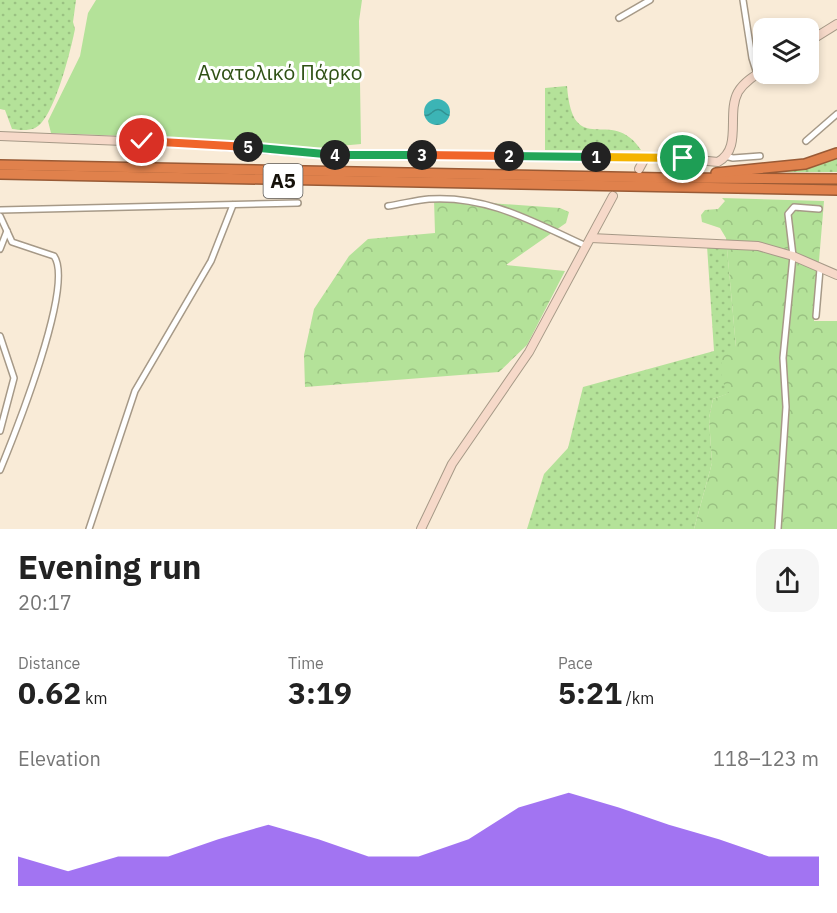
<!DOCTYPE html>
<meta charset="utf-8">
<style>
:root{--surface:#fff;--page:#f6f6f6;--text:#222;--muted:#767676;--accent:#7c3aed}
body{margin:0;font-family:"IBM Plex Sans",sans-serif;background:var(--page);color:var(--text);height:100vh;display:flex;flex-direction:column;font-size:22px;white-space:nowrap}
*{box-sizing:border-box;margin:0}
p{font-size:20px;color:var(--muted)}
.icon{flex:none;width:33px;height:33px;fill:none;stroke:currentColor;stroke-width:2;stroke-linecap:round;stroke-linejoin:round}
.map{position:relative;height:529px;overflow:hidden}
.side{display:flex;flex-direction:column;background:var(--surface);flex:1}
.side>*{flex:none}
.tools{position:absolute;left:753px;top:18px;display:grid;gap:12px}
.tools a{display:grid;place-items:center;width:66px;height:66px;border-radius:12px;background:var(--surface);box-shadow:0 3px 9px #0003;font-size:30px}
.pin{position:absolute;display:grid;place-items:center;width:51px;height:51px;color:#fff;margin:-26px;border:3px solid #fff;border-radius:50%;box-shadow:0 2px 6px #0007}
.km{position:absolute;width:30px;height:30px;margin:-15px;border-radius:50%;background:#222;color:#fff;font-size:16px;line-height:30px;text-align:center}
.round{display:grid;place-items:center;flex:none;width:63px;height:63px;border-radius:18px;background:var(--page)}
.summary{display:flex;align-items:center;justify-content:space-between;height:102px;padding:0 18px}
h1{font-size:33px;font-weight:700;line-height:45px}
.metrics{display:grid;grid-template-columns:repeat(3,1fr);gap:9px;height:102px;padding:6px 18px}
.metrics div{display:grid;align-content:center}
.metrics b{font-size:30px;font-weight:700}
.metrics small{font-size:16px;font-weight:400}
.metrics p{font-size:16px}
.chart{height:168px;padding:12px 18px}
.chart p{display:flex;justify-content:space-between}
.chart svg{width:100%;height:108px;margin-top:6px;fill:var(--accent);opacity:.7}
.map>svg:first-child{display:block}
</style>
<div class="map">
<svg width="837" height="529" viewBox="0 0 837 529">
<defs>
<pattern id="grass-dots" width="8" height="8" patternUnits="userSpaceOnUse" patternTransform="scale(1.5)"><rect width="8" height="8" fill="#b4e299"/><path d="M2 2h.1M6 6h.1" fill="none" stroke="#9ac182" stroke-width="1.8" stroke-linecap="round"/></pattern>
<pattern id="forest-crowns" width="20" height="18" patternUnits="userSpaceOnUse" patternTransform="scale(1.5)"><rect width="20" height="18" fill="#b4e299"/><path d="M2 6a3 3 0 1 1 6 0M12 15a3 3 0 1 1 6 0" fill="none" stroke="#9ac182"/></pattern>
<pattern id="water-waves" width="16" height="10" patternUnits="userSpaceOnUse" patternTransform="scale(1.5)"><rect width="16" height="10" fill="#3cb4b5"/><path d="M0 5q4-4 8 0t8 0" fill="none" stroke="#319191"/></pattern>
</defs>
<rect width="100%" height="100%" fill="#f9ebd7"/>
<g fill="url(#grass-dots)">
<path d="M0 0H76L73 22 75 29C71 49 54 120 35 128 28 131 19 130 12 129L5 110 0 109Z"/>
<path d="M567 86C573 162 611 104 641 150H545V88Z"/>
<polygon points="837,158 837,172 766,172 816,166"/>
<polygon points="707,246 727,248 736,347 730,393 713,399 709,418 712,463 694,529 527,529 544,474 568,448 583,387 714,351"/>
</g>
<g fill="url(#forest-crowns)">
<polygon points="722,198 824,201 814,321 837,321 837,529 694,529 712,463 709,418 713,399 729,393 722,381 722,356 736,347 726,238 720,228 702,222 701,215 705,210 718,209 725,201"/>
<polygon points="434,199 560,208 569,212 566,223 506,265 565,271 527,345 499,372 305,387 304,355 314,309 349,256 368,239 435,233"/>
</g>
<polygon fill="#b4e299" points="96,0 362,0 359,21 361,144 307,149 149,137 51,133 48,121 80,56 88,13"/>
<circle fill="url(#water-waves)" cx="437" cy="112" r="13"/>
<g fill="none" stroke-linecap="round" stroke-linejoin="round">
<defs>
<g id="street">
<polyline points="743,0 752,58 757,74"/>
<polyline points="619,18 650,0"/>
<polyline points="806,141 837,114"/>
<polyline points="725,156 733,158 760,156"/>
<path d="M388 206C402 204 416 200 429 199 488 195 535 223 586 246"/>
<polyline points="0,210 298,203"/>
<path d="M0 216 12 242 54 256C75 285 14 436 0 470"/>
<polyline points="0,249 7,231"/>
<polyline points="816,316 820,269"/>
<polyline points="0,336 14,378 0,431"/>
<polyline points="89,529 135,391 211,261 233,205"/>
<polyline points="778,529 786,407 783,358 793,256 788,214 794,207 819,209"/>
</g>
<g id="secondary">
<polyline points="808,42 837,24"/>
<path d="M0 136 197 144 336 155 678 158 718 162C743 148 726 114 738 92 744 82 754 76 764 70"/>
<polyline points="639,169 645,158"/>
<polyline points="591,238 758,246 793,256 837,275"/>
<polyline points="421,529 452,464 529,352 613,196"/>
</g>
<g id="highway">
<polyline points="0,165 662,178 837,179"/>
<polyline points="716,173 805,164 837,153"/>
<polyline points="0,174 837,190"/>
</g>
</defs>
<use href="#street" stroke="#a69987" stroke-width="8"/>
<use href="#secondary" stroke="#a69987" stroke-width="10"/>
<use href="#highway" stroke="#995a35" stroke-width="12"/>
<use href="#street" stroke="#fff" stroke-width="5"/>
<use href="#secondary" stroke="#f6d9c9" stroke-width="8"/>
<use href="#highway" stroke="#e0814c" stroke-width="9"/>
</g>
<g fill="none" stroke-linecap="round" stroke-linejoin="round">
<defs>
<polyline id="split-1" points="596,157 683,158"/>
<polyline id="split-2" points="509,156 596,157"/>
<polyline id="split-3" points="422,155 509,156"/>
<polyline id="split-4" points="335,155 422,155"/>
<polyline id="split-5" points="248,147 335,155"/>
<polyline id="split-6" points="161,142 248,147"/>
<polyline id="split-7" points="142,141 161,142"/>
</defs>
<use href="#split-1" stroke="#fff" stroke-width="12"/>
<use href="#split-2" stroke="#fff" stroke-width="12"/>
<use href="#split-3" stroke="#fff" stroke-width="12"/>
<use href="#split-4" stroke="#fff" stroke-width="12"/>
<use href="#split-5" stroke="#fff" stroke-width="12"/>
<use href="#split-6" stroke="#fff" stroke-width="12"/>
<use href="#split-7" stroke="#fff" stroke-width="12"/>
<use href="#split-1" stroke="#f5b400" stroke-width="8"/>
<use href="#split-2" stroke="#22a559" stroke-width="8"/>
<use href="#split-3" stroke="#f0652b" stroke-width="8"/>
<use href="#split-4" stroke="#22a559" stroke-width="8"/>
<use href="#split-5" stroke="#22a559" stroke-width="8"/>
<use href="#split-6" stroke="#f0652b" stroke-width="8"/>
<use href="#split-7" stroke="#f5b400" stroke-width="8"/>
</g>
<g text-anchor="middle" stroke-width="6" stroke-linejoin="round" paint-order="stroke">
<rect fill="#fff" stroke="#5b5854" stroke-width="1.5" x="263.5" y="164" width="39" height="34" rx="4.5"/>
<g font-size="20" font-weight="bold" fill="#15110a">
<text x="283" y="188">Α5</text>
</g>
<g font-size="21" fill="#2f5115" stroke="#fff">
<text x="280" y="80">Ανατολικό Πάρκο</text>
</g>
</g>
</svg>
<div class="tools">
<a><svg class="icon" aria-label="layers" viewBox="0 0 24 24"><path d="M12 4l9 5-9 5-9-5zM3 14l9 5 9-5"/></svg></a>
</div>
<div class="pin" style="left:683px;top:158px;background:#1e9e55"><svg class="icon" aria-label="arrive" viewBox="0 0 24 24"><path d="M6 21V4h12l-3 4 3 4H6"/></svg></div>
<div class="pin" style="left:142px;top:141px;background:#d93025"><svg class="icon" aria-label="check" viewBox="0 0 24 24"><path d="M5 12l5 5 9-10"/></svg></div>
<b class="km" style="left:596px;top:157px">1</b>
<b class="km" style="left:509px;top:156px">2</b>
<b class="km" style="left:422px;top:155px">3</b>
<b class="km" style="left:335px;top:155px">4</b>
<b class="km" style="left:248px;top:147px">5</b>
</div>
<section class="side">
<div class="summary"><div><h1>Evening run</h1><p>20:17</p></div><a class="round"><svg class="icon" aria-label="share" viewBox="0 0 24 24"><path d="M12 15V3M7 8l5-5 5 5M5 13v7h14v-7"/></svg></a></div>
<div class="metrics">
<div><p>Distance</p><b>0.62<small> km</small></b></div>
<div><p>Time</p><b>3:19</b></div>
<div><p>Pace</p><b>5:21<small> /km</small></b></div>
</div>
<div class="chart"><p><span>Elevation</span>118–123 m</p>
<svg viewBox="0 0 160 44" preserveAspectRatio="none"><path d="M0 44V32L10 38L20 32L30 32L40 25L50 19L60 25L70 32L80 32L90 25L100 12L110 6L120 12L130 19L140 25L150 32L160 32V44z"/></svg>
</div>
</section>
